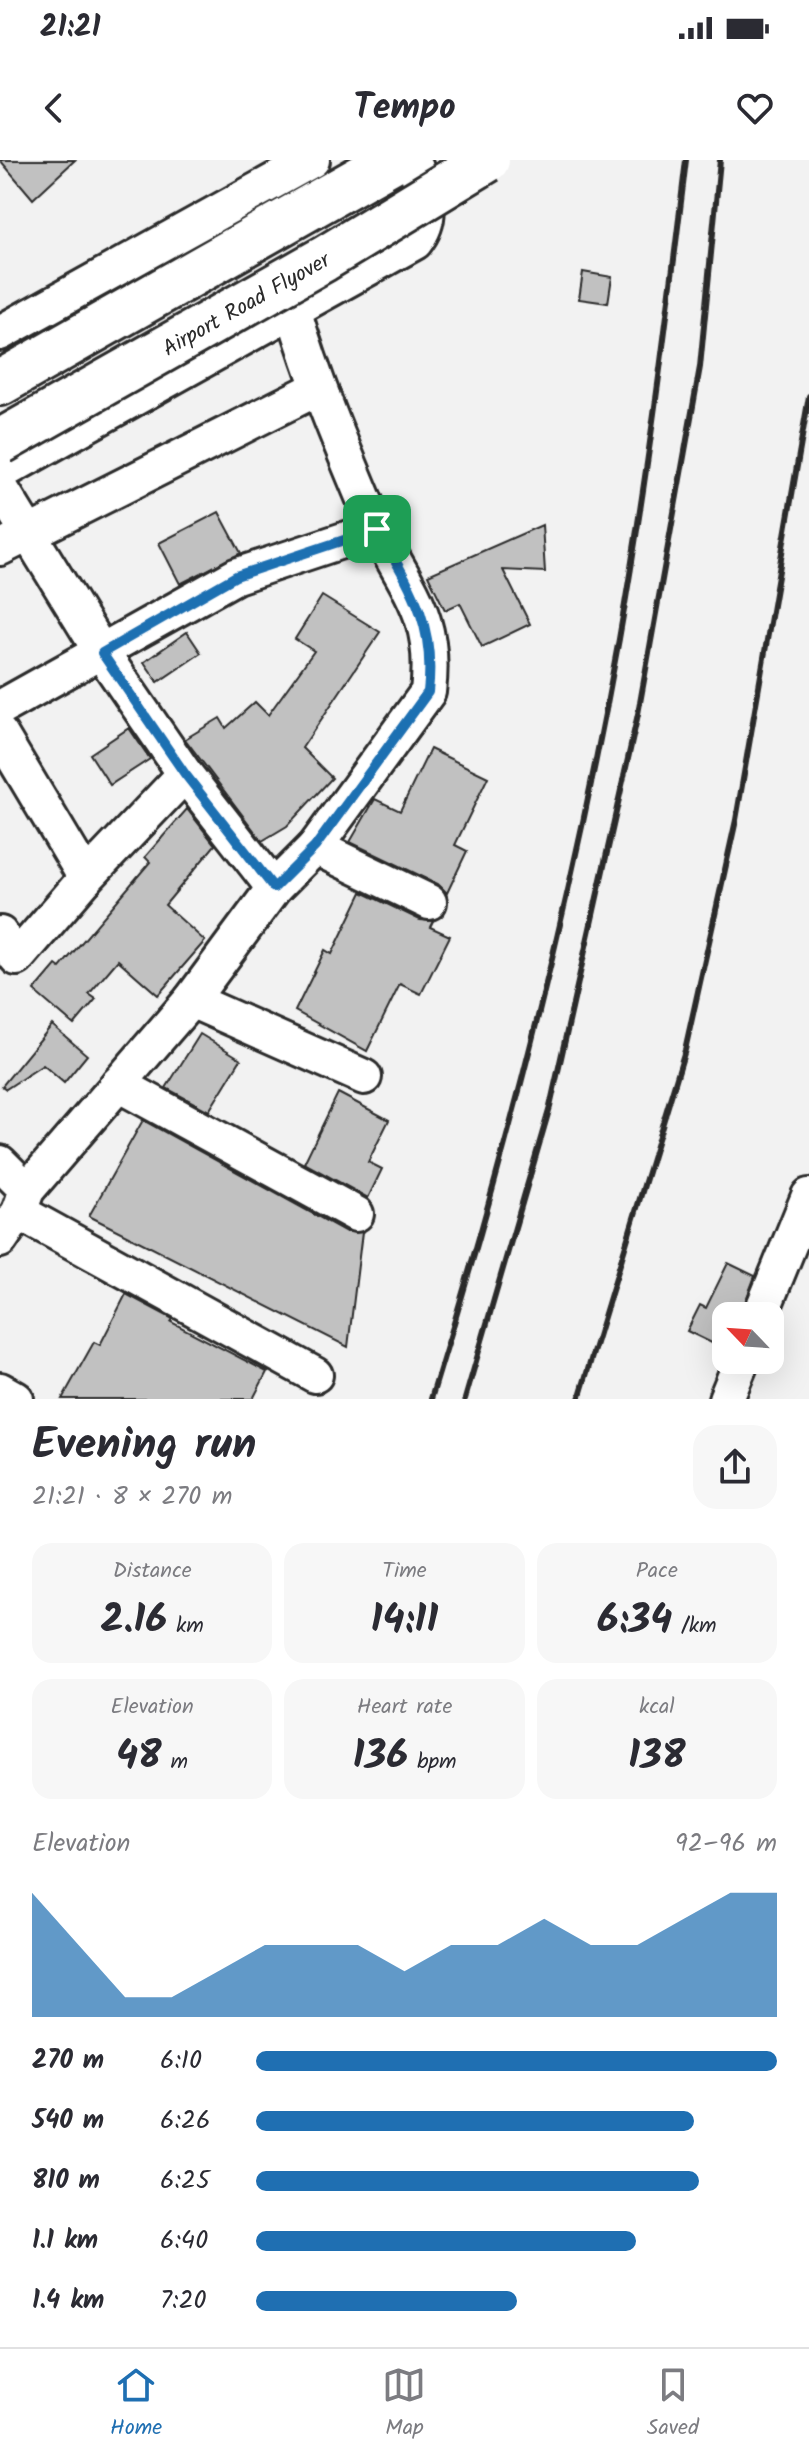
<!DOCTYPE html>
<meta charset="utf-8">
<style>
:root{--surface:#fff;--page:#f7f7f7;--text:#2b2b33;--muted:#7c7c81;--line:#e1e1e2;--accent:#1f6fb2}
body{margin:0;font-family:Kalam,sans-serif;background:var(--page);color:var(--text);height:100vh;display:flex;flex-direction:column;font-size:30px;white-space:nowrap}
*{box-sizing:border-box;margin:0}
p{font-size:26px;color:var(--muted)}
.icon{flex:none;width:44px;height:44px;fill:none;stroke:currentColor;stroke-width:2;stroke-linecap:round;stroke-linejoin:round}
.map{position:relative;height:1239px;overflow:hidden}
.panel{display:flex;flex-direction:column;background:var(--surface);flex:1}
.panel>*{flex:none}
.needle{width:52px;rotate:295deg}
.controls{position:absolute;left:712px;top:1142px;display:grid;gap:16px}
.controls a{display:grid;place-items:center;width:72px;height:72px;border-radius:16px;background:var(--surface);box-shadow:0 8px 32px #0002;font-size:40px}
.pin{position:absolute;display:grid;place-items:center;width:68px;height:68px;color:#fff;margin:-34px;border-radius:16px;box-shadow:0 4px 12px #0006}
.round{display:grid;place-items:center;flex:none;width:84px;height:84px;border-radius:24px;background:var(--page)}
.summary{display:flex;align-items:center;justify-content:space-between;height:136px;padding:0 32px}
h1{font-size:44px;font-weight:700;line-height:60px}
.figures{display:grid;grid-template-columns:repeat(3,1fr);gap:12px;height:136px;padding:8px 32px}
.figures div{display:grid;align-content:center;border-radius:20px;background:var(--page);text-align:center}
.figures b{font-size:40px;font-weight:700}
.figures small{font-size:22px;font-weight:400}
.figures p{font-size:22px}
.chart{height:224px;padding:16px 32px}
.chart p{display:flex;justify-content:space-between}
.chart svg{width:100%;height:144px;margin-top:8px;fill:var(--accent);opacity:.7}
ul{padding:0 32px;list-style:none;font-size:26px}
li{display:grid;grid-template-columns:128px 96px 1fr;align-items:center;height:60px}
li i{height:20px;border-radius:10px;background:var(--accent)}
.status{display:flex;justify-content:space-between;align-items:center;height:56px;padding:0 40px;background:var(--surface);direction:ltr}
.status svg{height:22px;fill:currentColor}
header{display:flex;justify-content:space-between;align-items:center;height:104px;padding:0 32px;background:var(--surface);font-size:36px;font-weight:700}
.tab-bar{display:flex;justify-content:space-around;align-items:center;height:112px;border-top:2px solid var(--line);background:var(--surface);font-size:22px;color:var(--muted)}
.tab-bar a{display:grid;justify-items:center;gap:4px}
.tab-bar .selected{color:var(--accent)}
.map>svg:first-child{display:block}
</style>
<div class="status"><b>21:21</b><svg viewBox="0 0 49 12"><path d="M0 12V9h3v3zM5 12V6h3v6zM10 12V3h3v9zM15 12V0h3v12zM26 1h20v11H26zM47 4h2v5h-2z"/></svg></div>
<header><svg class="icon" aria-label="back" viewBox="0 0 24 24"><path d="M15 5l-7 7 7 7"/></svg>Tempo<svg class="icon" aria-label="heart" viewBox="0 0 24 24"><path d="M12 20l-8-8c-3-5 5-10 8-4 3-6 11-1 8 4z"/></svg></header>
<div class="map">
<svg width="809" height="1239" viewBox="0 0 809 1239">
<rect width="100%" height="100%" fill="#f2f2f2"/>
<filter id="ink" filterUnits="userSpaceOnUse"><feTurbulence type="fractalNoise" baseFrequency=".0125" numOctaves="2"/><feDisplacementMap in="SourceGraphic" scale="16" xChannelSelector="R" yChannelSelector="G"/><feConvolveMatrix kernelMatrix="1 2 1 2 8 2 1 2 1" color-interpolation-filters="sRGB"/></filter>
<g filter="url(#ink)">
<g fill="#c1c1c1" stroke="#2b2b2b" stroke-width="2">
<polygon points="0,0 75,0 33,39"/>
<polygon points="583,112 612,117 608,143 579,139"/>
<polygon points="219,352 241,393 180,424 159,383"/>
<polygon points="542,365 545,412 503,410 530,464 482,487 460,443 445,450 428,415"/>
<polygon points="322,436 380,472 302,588 332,618 287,666 262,681 185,579 220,558 226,568 255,542 268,555 314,491 295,479"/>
<polygon points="187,472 201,493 158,522 144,502"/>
<polygon points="129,568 150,599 110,625 90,594"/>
<polygon points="430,589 488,617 455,685 467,691 447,733 438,724 350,682 375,639 400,651"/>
<polygon points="187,649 215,685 165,745 205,781 158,835 118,800 89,834 96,839 74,865 34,831 56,805 60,808 150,702 145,697"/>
<polygon points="362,732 420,760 433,761 430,767 450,776 421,834 400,824 367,891 295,851 325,790 332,794"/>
<polygon points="52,865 87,895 64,923 43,905 6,929 2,926"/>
<polygon points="200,874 241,899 209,951 166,928"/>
<polygon points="338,933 389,960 368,1002 382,1009 368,1038 304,1003"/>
<polygon points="143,960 346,1072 362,1072 348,1187 89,1056"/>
<polygon points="728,1103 755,1116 740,1156 726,1156 726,1190 687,1171 700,1145 706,1148"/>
<polygon points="126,1134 173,1159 171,1162 267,1212 253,1239 62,1239 94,1182 100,1185"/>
</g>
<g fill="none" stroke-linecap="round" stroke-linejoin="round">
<defs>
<g id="minor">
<polyline points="0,173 312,0"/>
<path d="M0 313 415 82C437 54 423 30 413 0"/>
<polyline points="0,327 102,493 185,614 274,728"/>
<polyline points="0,388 316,229"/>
<polyline points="0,548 236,416 377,369"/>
<polyline points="0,574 86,718"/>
<polyline points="315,687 429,742"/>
<polyline points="0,774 17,798 86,718 185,614"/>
<polyline points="191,840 364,917"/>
<polyline points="118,924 356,1054"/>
<polyline points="0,1003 27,1030"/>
<polyline points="19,1052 315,1215"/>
<path d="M0 1080 19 1052 27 1030 191 840 274 728 315 687 428 532C438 450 401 424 371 356 342 287 314 221 293 149"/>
<polyline points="760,1156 809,1036"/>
<polyline points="0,1230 16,1239"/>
<polyline points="726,1239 742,1200"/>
</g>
<polyline id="major" points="0,223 393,0"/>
</defs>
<use href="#minor" stroke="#2b2b2b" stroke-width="40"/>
<use href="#major" stroke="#2b2b2b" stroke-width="50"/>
<use href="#minor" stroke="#fff" stroke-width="34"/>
<use href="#major" stroke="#fff" stroke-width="44"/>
<g stroke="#2b2b2b" stroke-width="6">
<path d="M431 1239C508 990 573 736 619 479 647 320 667 160 686 0"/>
<polyline points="465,1239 550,947 638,554 700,207 720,0"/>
<polyline points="579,1239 685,890 736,660 809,236"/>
</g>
<defs>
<g id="major-bridge">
<path id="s1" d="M0 282 324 99 487 0"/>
</g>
</defs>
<use href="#major-bridge" stroke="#2b2b2b" stroke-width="50" stroke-linecap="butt"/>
<use href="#major-bridge" stroke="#fff" stroke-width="44"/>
</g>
</g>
<g fill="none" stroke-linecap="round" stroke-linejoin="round" filter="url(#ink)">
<defs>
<path id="route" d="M377 369C410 426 436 463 428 532L315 687 274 728 185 614 102 493 236 416Z"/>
</defs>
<use href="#route" stroke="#fff" stroke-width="16"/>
<use href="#route" stroke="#1f6fb2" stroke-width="10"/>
</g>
<g text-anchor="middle" stroke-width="7" stroke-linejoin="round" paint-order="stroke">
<g font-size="22" fill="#2b2b2b" stroke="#fff">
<text dy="8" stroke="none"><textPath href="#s1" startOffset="282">Airport Road Flyover</textPath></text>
</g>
</g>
</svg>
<div class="controls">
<a><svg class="needle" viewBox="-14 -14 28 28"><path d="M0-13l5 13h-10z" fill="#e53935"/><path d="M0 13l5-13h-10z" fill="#7c7c81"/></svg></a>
</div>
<div class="pin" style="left:377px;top:369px;background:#1e9e55"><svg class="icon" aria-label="arrive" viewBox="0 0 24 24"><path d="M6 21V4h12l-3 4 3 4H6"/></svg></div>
</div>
<section class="panel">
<div class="summary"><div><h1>Evening run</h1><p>21:21 · 8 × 270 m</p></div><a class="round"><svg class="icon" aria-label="share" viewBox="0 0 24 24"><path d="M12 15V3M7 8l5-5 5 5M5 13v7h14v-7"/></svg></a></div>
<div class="figures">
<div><p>Distance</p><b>2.16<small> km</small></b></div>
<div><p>Time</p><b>14:11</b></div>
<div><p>Pace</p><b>6:34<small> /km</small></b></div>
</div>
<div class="figures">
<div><p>Elevation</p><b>48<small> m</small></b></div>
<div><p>Heart rate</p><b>136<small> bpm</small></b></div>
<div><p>kcal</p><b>138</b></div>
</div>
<div class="chart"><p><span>Elevation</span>92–96 m</p>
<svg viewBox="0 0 160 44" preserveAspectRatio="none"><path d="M0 44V6L10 22L20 38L30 38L40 30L50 22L60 22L70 22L80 30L90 22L100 22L110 14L120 22L130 22L140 14L150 6L160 6V44z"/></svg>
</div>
<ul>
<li><b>270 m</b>6:10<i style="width:100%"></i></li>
<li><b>540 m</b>6:26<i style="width:84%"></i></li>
<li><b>810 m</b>6:25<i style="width:85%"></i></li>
<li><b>1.1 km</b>6:40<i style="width:73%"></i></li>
<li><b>1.4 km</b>7:20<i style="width:50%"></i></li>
</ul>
</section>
<nav class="tab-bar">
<a class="selected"><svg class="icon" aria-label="home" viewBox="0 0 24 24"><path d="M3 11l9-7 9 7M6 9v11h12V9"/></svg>Home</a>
<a><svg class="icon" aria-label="map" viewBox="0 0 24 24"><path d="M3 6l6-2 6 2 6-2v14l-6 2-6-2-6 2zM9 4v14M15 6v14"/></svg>Map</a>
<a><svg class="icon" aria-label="saved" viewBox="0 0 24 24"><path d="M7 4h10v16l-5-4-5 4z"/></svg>Saved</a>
</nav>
